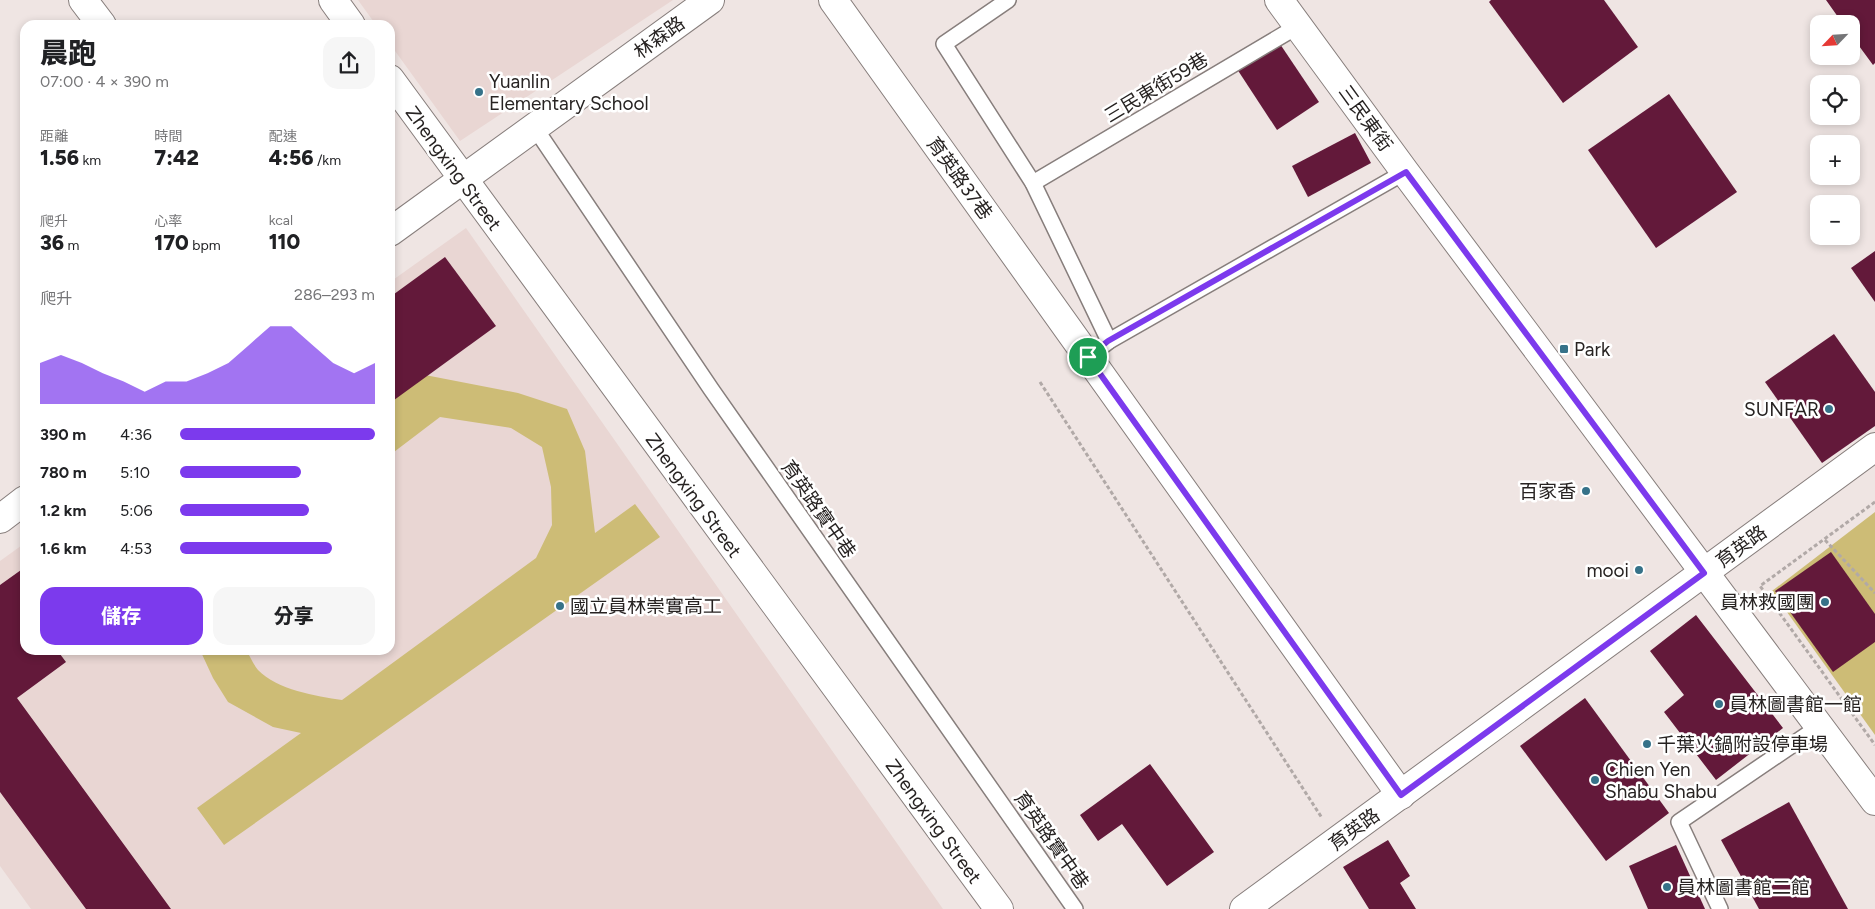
<!DOCTYPE html>
<html lang="zh-TW">
<meta charset="utf-8">
<style>
:root{--surface:#fff;--page:#f6f6f6;--text:#202124;--muted:#757577;--accent:#7c3aed}
body{margin:0;font-family:Figtree,"Noto Sans TC",sans-serif;background:var(--page);color:var(--text);height:100vh;display:flex;flex-direction:column;font-size:19px;white-space:nowrap}
*{box-sizing:border-box;margin:0}
p{font-size:16px;color:var(--muted)}
.icon{flex:none;width:28px;height:28px;fill:none;stroke:currentColor;stroke-width:2;stroke-linecap:round;stroke-linejoin:round}
.map{position:relative;flex:1;overflow:hidden}
.sheet{position:absolute;left:20px;top:20px;width:375px;height:635px;display:flex;flex-direction:column;background:var(--surface);border-radius:15px;box-shadow:0 2px 8px #0003}
.sheet>*{flex:none}
.needle{width:32px;rotate:245deg}
.buttons{position:absolute;left:1810px;top:15px;display:grid;gap:10px}
.buttons a{display:grid;place-items:center;width:50px;height:50px;border-radius:10px;background:var(--surface);box-shadow:0 2px 8px #0003;font-size:25px}
.pin{position:absolute;display:grid;place-items:center;width:42px;height:42px;color:#fff;margin:-21px;border:2px solid #fff;border-radius:50%;box-shadow:0 1px 5px #0007}
.round{display:grid;place-items:center;flex:none;width:52px;height:52px;border-radius:15px;background:var(--page)}
.headline{display:flex;align-items:center;justify-content:space-between;height:85px;padding:0 20px}
h1{font-size:28px;font-weight:800;line-height:38px}
.metrics{display:grid;grid-template-columns:repeat(3,1fr);gap:8px;height:85px;padding:5px 20px}
.metrics div{display:grid;align-content:center}
.metrics b{font-size:21px;font-weight:800}
.metrics small{font-size:14px;font-weight:400}
.metrics p{font-size:14px}
.chart{height:140px;padding:10px 20px}
.chart p{display:flex;justify-content:space-between}
.chart svg{width:100%;height:90px;margin-top:5px;fill:var(--accent);opacity:.7}
.primary-button{display:flex;gap:10px;margin-top:auto;padding:10px 20px}
.primary-button a{flex:1;height:58px;border-radius:15px;background:var(--accent);color:#fff;font-size:20px;font-weight:800;line-height:58px;text-align:center}
.primary-button a+a{background:var(--page);color:var(--text)}
ul{padding:0 20px;list-style:none;font-size:16px}
li{display:grid;grid-template-columns:80px 60px 1fr;align-items:center;height:38px}
li i{height:12px;border-radius:6px;background:var(--accent)}
.map>svg:first-child{display:block}
</style>
<div class="map">
<svg width="1875" height="909" viewBox="0 0 1875 909">
<rect width="100%" height="100%" fill="#efe5e3"/>
<g fill="#e9d6d3">
<polygon points="358,0 673,0 460,141 390,44 390,25 376,25"/>
<polygon points="466,228 943,909 31,909 0,866 0,561 25,543 25,650 390,650 390,282"/>
</g>
<g fill="#cdbc76">
<path d="M425 375 518 393 567 409 585 451 595 533 635 504 660 537 224 845 197 808 301 733 273 727 228 702 213 678 200 650H246C250 656 253 664 258 670 277 690 316 696 342 700L536 558 552 525 551 487 542 447 511 428 440 417 390 455V401Z"/>
<polygon points="1875,512 1875,735 1772,591"/>
</g>
<g fill="#63193a">
<polygon points="1491,0 1604,0 1638,47 1563,103 1489,2"/>
<polygon points="1826,0 1875,0 1875,63 1873,65 1851,35 1851,24 1843,24"/>
<polygon points="1278,41 1319,102 1277,130 1237,69"/>
<polygon points="1669,94 1737,192 1656,248 1588,150"/>
<polygon points="1355,133 1371,163 1308,197 1292,166"/>
<polygon points="1875,251 1875,302 1851,268"/>
<polygon points="445,257 496,326 390,403 390,297"/>
<polygon points="1834,334 1875,392 1875,426 1822,463 1765,382"/>
<polygon points="1831,552 1875,614 1875,642 1833,672 1775,591"/>
<polygon points="21,570 25,575 25,650 57,650 66,662 17,698 171,909 86,909 0,792 0,585"/>
<polygon points="1696,615 1783,728 1716,780 1664,712 1684,695 1650,651"/>
<polygon points="1585,698 1669,813 1606,861 1520,746"/>
<polygon points="1150,764 1214,852 1167,886 1122,824 1098,841 1080,815"/>
<polygon points="1789,802 1848,909 1759,909 1721,840"/>
<polygon points="1388,840 1410,876 1400,883 1416,909 1369,909 1343,867"/>
<polygon points="1676,845 1705,909 1648,909 1629,866"/>
</g>
<g fill="none" stroke-linecap="round" stroke-linejoin="round">
<defs>
<g id="lane">
<polyline points="1008,0 944,44 1033,183 1109,341"/>
<polyline points="535,128 711,389 1075,909"/>
<polyline points="1033,183 1298,26"/>
<polyline points="1088,357 1109,341 1405,172"/>
<polyline points="1720,909 1679,822 1820,726"/>
</g>
<g id="street">
<polyline points="83,0 102,25"/>
<polyline points="333,0 351,25"/>
<polyline points="833,0 1401,795"/>
<polyline points="1279,0 1405,172 1875,801"/>
<polyline points="390,79 999,909"/>
<polyline points="390,232 710,0"/>
<polyline points="0,519 25,500"/>
<polyline points="1244,909 1875,447"/>
</g>
</defs>
<use href="#lane" stroke="#877e7c" stroke-width="18"/>
<use href="#street" stroke="#877e7c" stroke-width="30"/>
<g stroke="#b1a9a7" stroke-width="3" stroke-dasharray="4 2.5" stroke-linecap="butt">
<polyline points="1040,382 1322,818"/>
<polyline points="1875,502 1760,586 1875,745"/>
<polyline points="1825,540 1875,593"/>
</g>
<use href="#lane" stroke="#fff" stroke-width="15"/>
<use href="#street" stroke="#fff" stroke-width="28"/>
</g>
<g fill="none" stroke-linecap="round" stroke-linejoin="round">
<defs>
<polygon id="route" points="1406,172 1704,573 1401,795 1088,357 1108,341"/>
</defs>
<use href="#route" stroke="#fff" stroke-width="10"/>
<use href="#route" stroke="#7c3aed" stroke-width="6"/>
</g>
<g fill="#367289" stroke="#fff" stroke-width="2">
<circle cx="479" cy="92" r="5"/>
<rect x="1559" y="344" width="10" height="10" rx="2.5"/>
<circle cx="1829" cy="409" r="5"/>
<circle cx="1586" cy="491" r="5"/>
<circle cx="1639" cy="570" r="5"/>
<circle cx="1825" cy="602" r="5"/>
<circle cx="560" cy="606" r="5"/>
<circle cx="1719" cy="704" r="5"/>
<circle cx="1647" cy="744" r="5"/>
<circle cx="1595" cy="780" r="5"/>
<circle cx="1667" cy="887" r="5"/>
</g>
<g text-anchor="middle" stroke-width="5" stroke-linejoin="round" paint-order="stroke">
<g font-size="19" fill="#272322" stroke="#fff">
<text transform="translate(659 37) rotate(-36)" y="7">林森路</text>
<text transform="translate(1156 87) rotate(-31)" y="7">三民東街59巷</text>
<text transform="translate(1366 118) rotate(54)" y="7">三民東街</text>
<text transform="translate(454 168) rotate(54)" y="7">Zhengxing Street</text>
<text transform="translate(960 178) rotate(54)" y="7">育英路37巷</text>
<text transform="translate(694 495) rotate(54)" y="7">Zhengxing Street</text>
<text transform="translate(819 509) rotate(55)" y="7">育英路實中巷</text>
<text transform="translate(1741 546) rotate(-36)" y="7">育英路</text>
<text transform="translate(934 821) rotate(54)" y="7">Zhengxing Street</text>
<text transform="translate(1354 829) rotate(-36)" y="7">育英路</text>
<text transform="translate(1052 840) rotate(55)" y="7">育英路實中巷</text>
</g>
<g font-size="19" fill="#272322" stroke="#fff" text-anchor="start">
<text x="489" y="88">Yuanlin<tspan x="489" dy="22">Elementary School</tspan></text>
<text x="1574" y="356">Park</text>
<text x="1819" y="416" text-anchor="end">SUNFAR</text>
<text x="1576" y="498" text-anchor="end">百家香</text>
<text x="1629" y="577" text-anchor="end">mooi</text>
<text x="1815" y="609" text-anchor="end">員林救國團</text>
<text x="570" y="613">國立員林崇實高工</text>
<text x="1729" y="711">員林圖書館一館</text>
<text x="1657" y="751">千葉火鍋附設停車場</text>
<text x="1605" y="776">Chien Yen<tspan x="1605" dy="22">Shabu Shabu</tspan></text>
<text x="1677" y="894">員林圖書館二館</text>
</g>
</g>
</svg>
<div class="buttons">
<a><svg class="needle" viewBox="-14 -14 28 28"><path d="M0-13l5 13h-10z" fill="#e53935"/><path d="M0 13l5-13h-10z" fill="#757577"/></svg></a>
<a><svg class="icon" aria-label="locate" viewBox="0 0 24 24"><circle cx="12" cy="12" r="6"/><path d="M12 2v4M12 18v4M2 12h4M18 12h4"/></svg></a>
<a>+</a>
<a>−</a>
</div>
<div class="pin" style="left:1088px;top:357px;background:#1e9e55"><svg class="icon" aria-label="arrive" viewBox="0 0 24 24"><path d="M6 21V4h12l-3 4 3 4H6"/></svg></div>
<section class="sheet">
<div class="headline"><div><h1>晨跑</h1><p>07:00 · 4 × 390 m</p></div><a class="round"><svg class="icon" aria-label="share" viewBox="0 0 24 24"><path d="M12 15V3M7 8l5-5 5 5M5 13v7h14v-7"/></svg></a></div>
<div class="metrics">
<div><p>距離</p><b>1.56<small> km</small></b></div>
<div><p>時間</p><b>7:42</b></div>
<div><p>配速</p><b>4:56<small> /km</small></b></div>
</div>
<div class="metrics">
<div><p>爬升</p><b>36<small> m</small></b></div>
<div><p>心率</p><b>170<small> bpm</small></b></div>
<div><p>kcal</p><b>110</b></div>
</div>
<div class="chart"><p><span>爬升</span>286–293 m</p>
<svg viewBox="0 0 160 44" preserveAspectRatio="none"><path d="M0 44V24L10 20L20 24L30 29L40 33L50 38L60 33L70 33L80 29L90 24L100 15L110 6L120 6L130 15L140 24L150 29L160 24V44z"/></svg>
</div>
<ul>
<li><b>390 m</b>4:36<i style="width:100%"></i></li>
<li><b>780 m</b>5:10<i style="width:62%"></i></li>
<li><b>1.2 km</b>5:06<i style="width:66%"></i></li>
<li><b>1.6 km</b>4:53<i style="width:78%"></i></li>
</ul>
<div class="primary-button"><a>儲存</a><a>分享</a></div>
</section>
</div>
